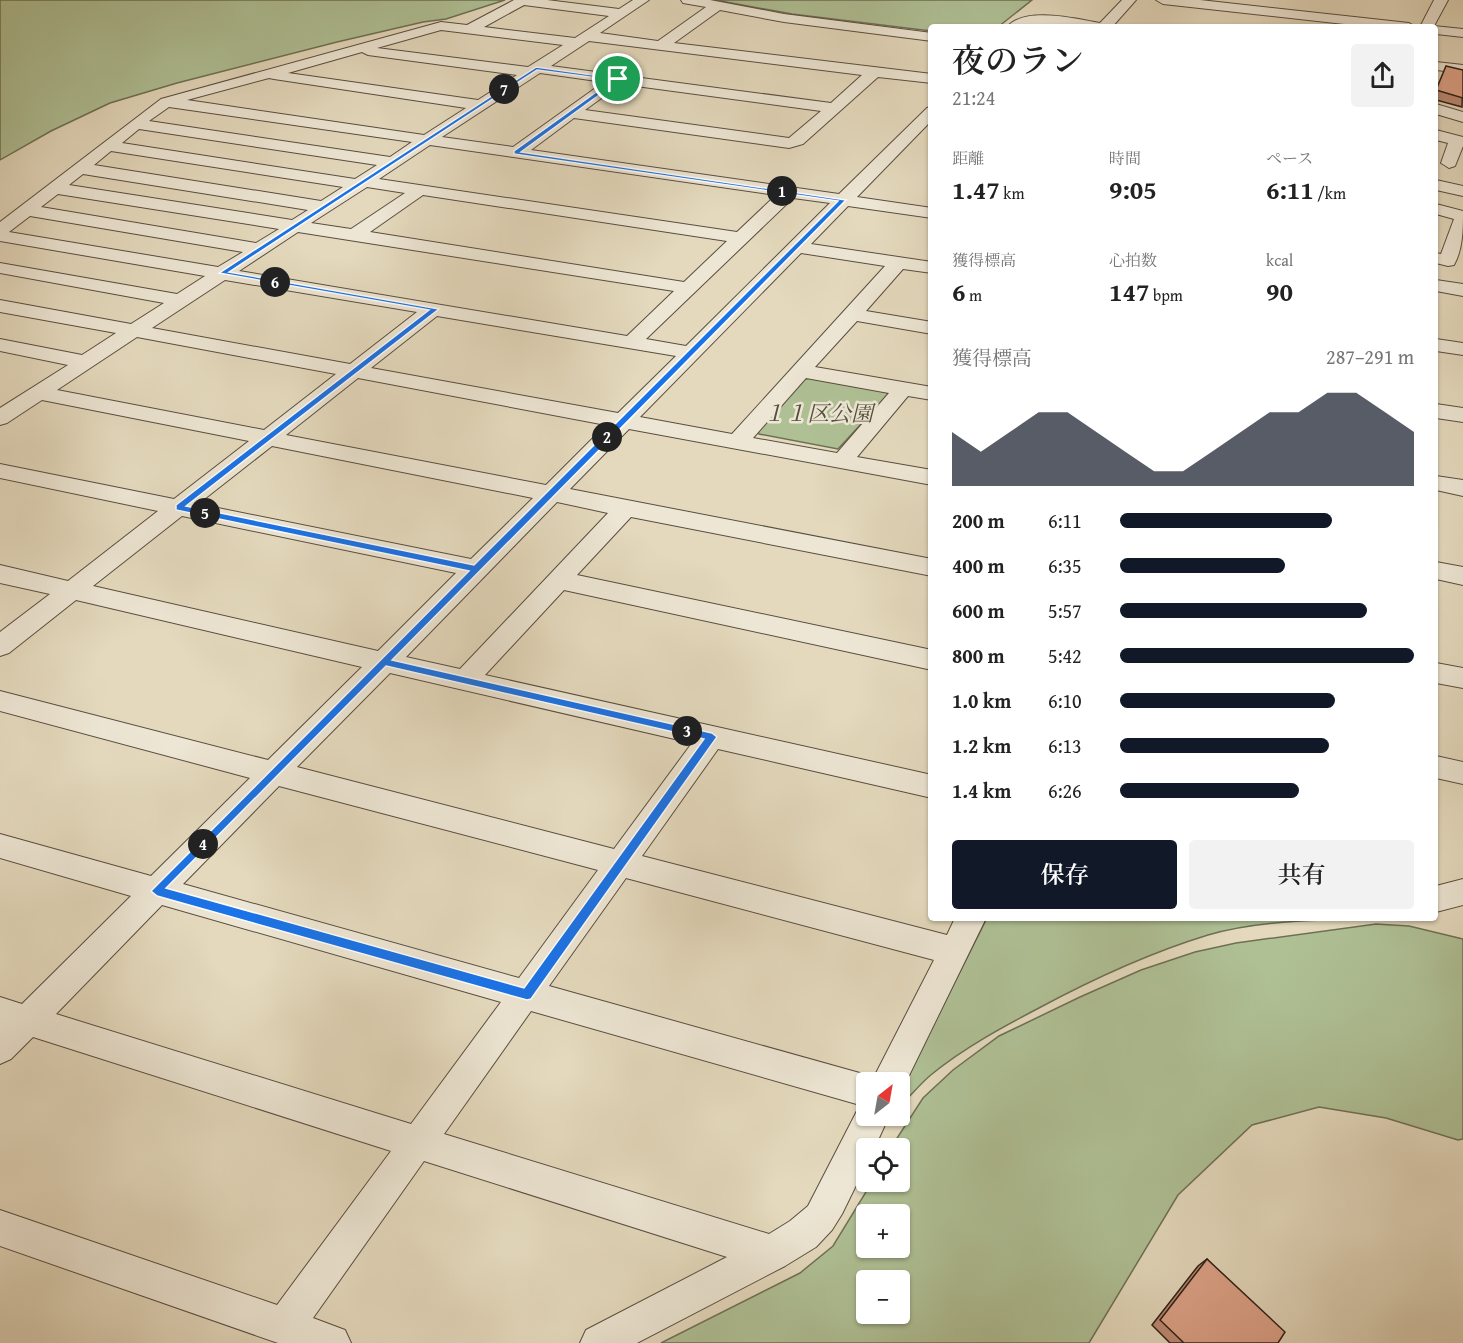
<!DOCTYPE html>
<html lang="ja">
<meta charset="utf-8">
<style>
:root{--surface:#fff;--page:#f2f2f2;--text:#222;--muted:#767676;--accent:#111827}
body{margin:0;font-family:"Gentium Book Plus","Noto Serif JP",serif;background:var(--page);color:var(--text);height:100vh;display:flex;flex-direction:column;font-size:22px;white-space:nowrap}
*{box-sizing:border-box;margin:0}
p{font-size:20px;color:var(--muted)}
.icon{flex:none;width:33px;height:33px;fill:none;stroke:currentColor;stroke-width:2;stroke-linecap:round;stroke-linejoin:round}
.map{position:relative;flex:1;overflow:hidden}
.drawer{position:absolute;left:928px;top:24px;width:510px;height:897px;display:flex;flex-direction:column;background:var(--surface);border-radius:6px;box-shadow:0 2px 4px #0004}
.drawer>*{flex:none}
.needle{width:39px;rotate:31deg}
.tools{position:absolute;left:856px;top:1072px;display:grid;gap:12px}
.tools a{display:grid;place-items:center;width:54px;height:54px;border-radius:6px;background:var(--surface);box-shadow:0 2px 4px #0004;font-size:30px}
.pin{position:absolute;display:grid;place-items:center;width:51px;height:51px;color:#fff;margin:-26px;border:3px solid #fff;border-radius:50%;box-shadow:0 2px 6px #0007}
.km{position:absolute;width:30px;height:30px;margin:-15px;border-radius:50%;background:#222;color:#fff;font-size:16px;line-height:30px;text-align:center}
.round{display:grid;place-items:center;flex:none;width:63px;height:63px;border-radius:6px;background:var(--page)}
.head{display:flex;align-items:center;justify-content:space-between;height:102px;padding:0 24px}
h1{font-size:33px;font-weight:600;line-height:45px}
.metrics{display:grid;grid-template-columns:repeat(3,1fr);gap:9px;height:102px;padding:6px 24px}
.metrics div{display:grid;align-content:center}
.metrics b{font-size:26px;font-weight:600}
.metrics small{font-size:16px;font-weight:400}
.metrics p{font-size:16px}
.chart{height:168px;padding:12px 24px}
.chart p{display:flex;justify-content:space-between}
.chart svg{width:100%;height:108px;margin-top:6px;fill:var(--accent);opacity:.7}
.cta{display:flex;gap:12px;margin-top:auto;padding:12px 24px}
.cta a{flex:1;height:69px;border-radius:6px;background:var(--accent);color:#fff;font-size:24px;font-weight:600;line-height:69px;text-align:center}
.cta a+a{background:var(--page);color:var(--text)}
ul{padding:0 24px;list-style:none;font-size:20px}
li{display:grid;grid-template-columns:96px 72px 1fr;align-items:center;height:45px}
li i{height:15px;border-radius:8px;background:var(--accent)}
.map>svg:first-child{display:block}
</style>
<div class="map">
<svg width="1463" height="1343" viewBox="0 0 1463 1343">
<rect width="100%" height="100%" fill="#e4d9bd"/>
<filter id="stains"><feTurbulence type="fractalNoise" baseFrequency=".00333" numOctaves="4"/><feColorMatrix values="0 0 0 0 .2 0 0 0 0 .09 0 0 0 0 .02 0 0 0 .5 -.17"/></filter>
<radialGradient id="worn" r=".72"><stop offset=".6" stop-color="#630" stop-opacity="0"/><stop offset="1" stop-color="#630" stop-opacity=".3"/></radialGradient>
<g fill="#afc095" stroke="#6e7056" stroke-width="1.5" fill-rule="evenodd">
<polygon points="0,0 505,0 446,19 423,22 337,42 177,83 110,103 51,131 0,160"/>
<polygon points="715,0 1032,0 998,27 932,27 931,31 792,14"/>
<polygon points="812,378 886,391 888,395 838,449 759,434 758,431 805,379"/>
<path d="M987 918H1325V920C1287 921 1245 924 1208 935 1149 953 1091 980 1037 1009 1001 1028 964 1048 932 1074 922 1082 913 1093 903 1103L900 1101V1091Z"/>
<path d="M1376 924 1409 926 1463 939V1139L1458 1140 1386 1118 1319 1107 1252 1125 1178 1195 1089 1343H661L800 1273 833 1246 872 1182H900V1149H890L923 1098 953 1070 999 1036 1080 997 1141 970 1195 952 1236 943ZM867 1215H900V1248H867ZM867 1281H900V1314H867Z"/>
</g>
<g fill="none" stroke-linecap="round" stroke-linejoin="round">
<defs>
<g id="minor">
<path d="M514 0H547L619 9 633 0H649L600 33 658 41 706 7 683 3 681 0H710L784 14 932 33V41L784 22 720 10 674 43 932 74V83L878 77 803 144 789 148 574 118 531 150 839 194 927 108 932 106V120L857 197 932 208V218L848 206 811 244 932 262V273L903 269 866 311 932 322V334L857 321 815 367 932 387V400L908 396 857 457 932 470V485L629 429 570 489 932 559V576L631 517 577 575 932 650V670L564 590 485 675 932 775V798L718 749 642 856 947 935 955 918H986L900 1094V1083H867V1116H889L874 1149H867V1163L842 1214 832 1230 816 1247 785 1266 637 1343H580L586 1330 727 1257 424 1161 313 1318 345 1330 351 1343H278L0 1246V1210L277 1305 391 1151 33 1037 11 1059 0 1064V997L22 1004 131 896 0 858V834L151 876 250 778 0 711V691L268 760 362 667 76 600 9 653 0 656V632L50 594 0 583V565L68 581 158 511 0 478V464L174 499 249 441 42 400 7 423 0 425V408L68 365 0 351V339L82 355 116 333 0 312V300L131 324 164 303 0 273V263L177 294 205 276 0 241V222L161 99 441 22 467 25ZM524 5 609 16 575 38 484 27ZM441 30 563 45 528 67 377 48ZM589 41 862 75 831 103 551 66ZM362 52 368 55 517 75 478 100 288 73ZM540 73 604 82 513 147 442 137ZM269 78 274 79 466 108 424 135 187 100ZM621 84 821 111 789 138 585 110ZM169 107 412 142 390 157 149 121ZM139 129 377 165 355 179 122 143ZM430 145 776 195 737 232 379 179ZM111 151 343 187 321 201 94 165ZM83 174 308 210 292 220 69 185ZM367 187 405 193 351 229 311 223ZM58 194 279 229 256 243 41 207ZM423 195 727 241 684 282 370 232ZM793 198 830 203 686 346 646 339ZM30 216 243 252 218 267 9 232ZM298 232 674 291 627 336 239 271ZM801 253 885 266 732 434 640 417ZM225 280 417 312 350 364 152 328ZM437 316 676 356 618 413 371 368ZM137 337 336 374 264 430 57 390ZM358 378 606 425 546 485 286 435ZM806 378 889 393 837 453 753 438ZM272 446 533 498 471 559 198 504ZM557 502 608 513 460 669 406 657ZM182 516 456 573 378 651 93 586ZM390 673 692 743 614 849 297 767ZM279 786 598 870 519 978 183 884ZM626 878 934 960 874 1077 549 986ZM162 905 501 1002 411 1124 56 1014ZM531 1011 860 1105 808 1206 790 1221 769 1234 444 1134Z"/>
<path d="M1122 0H1136L1112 27 1043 24 1007 27C1025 6 1076 19 1100 23Z"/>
<polygon points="1156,0 1200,0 1409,23 1416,27 1371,27 1163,4"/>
<polygon points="1434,0 1448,0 1434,26 1463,29 1463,37 1436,34 1436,27 1420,27"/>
<polygon points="1436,62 1463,65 1463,73 1436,70"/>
<polygon points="1436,104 1463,112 1463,122 1436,114"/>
<polygon points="1436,130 1463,137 1463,146 1455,166 1449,168 1441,163 1448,143 1436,140"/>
<polygon points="1436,180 1463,186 1463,196 1436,190"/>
<path d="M1436 204 1463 211C1463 229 1463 249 1454 265L1448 266 1436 263V253L1441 254 1454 219 1436 214Z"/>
<polygon points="1436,280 1463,284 1463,296 1436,291"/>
<polygon points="1436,339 1463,343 1463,355 1436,351"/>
<polygon points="1436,404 1463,408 1463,422 1436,418"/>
<polygon points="1436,476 1463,480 1463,496 1436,490"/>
<polygon points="1436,562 1463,567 1463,585 1436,579"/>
<polygon points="1436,663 1463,668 1463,688 1436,683"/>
<polygon points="1436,756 1463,762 1463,784 1436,778"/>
<polygon points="1463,879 1463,905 1436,912 1436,886"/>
</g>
</defs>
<use href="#minor" stroke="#5a4e41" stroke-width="2"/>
<use href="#minor" fill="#ede6d4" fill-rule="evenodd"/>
</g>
<g fill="#be8b75" stroke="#2c2018" stroke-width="1.5">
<polygon points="1463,70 1462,107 1436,100 1436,90"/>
<polygon points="1207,1259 1278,1343 1170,1343 1152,1325 1198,1266"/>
</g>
<g fill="#dda288" stroke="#2c2018" stroke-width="1.5">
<polygon points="1446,66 1463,70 1463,98 1436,90"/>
<polygon points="1207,1259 1285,1332 1278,1343 1184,1343 1160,1320"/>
</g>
<path fill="#1a73e8" stroke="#fff" stroke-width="1.5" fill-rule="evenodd" d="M536 67 621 79 521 152 846 200 392 660 712 733 717 737 531 999 527 1000 157 896 151 891 469 571 176 510V505L429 310 219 273ZM537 70 613 80 514 151V154L838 201 474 565 186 506 439 309 229 272ZM386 666 704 739 524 988 166 888Z"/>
<g text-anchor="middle" stroke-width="5" stroke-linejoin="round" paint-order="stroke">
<g font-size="22" font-style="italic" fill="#53503e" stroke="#ede6d4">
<text x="818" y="421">１１区公園</text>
</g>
</g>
<rect width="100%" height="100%" filter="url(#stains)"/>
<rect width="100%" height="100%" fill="url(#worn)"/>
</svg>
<div class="tools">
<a><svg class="needle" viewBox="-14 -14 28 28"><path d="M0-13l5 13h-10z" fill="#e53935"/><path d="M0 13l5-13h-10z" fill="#767676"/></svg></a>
<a><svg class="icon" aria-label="locate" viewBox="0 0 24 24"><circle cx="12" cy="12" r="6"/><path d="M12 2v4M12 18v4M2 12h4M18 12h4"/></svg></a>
<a>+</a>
<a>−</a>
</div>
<div class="pin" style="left:618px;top:79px;background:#1e9e55"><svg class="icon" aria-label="arrive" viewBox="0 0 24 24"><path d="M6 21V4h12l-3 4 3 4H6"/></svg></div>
<b class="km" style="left:782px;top:191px">1</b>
<b class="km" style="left:607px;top:437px">2</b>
<b class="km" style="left:687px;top:731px">3</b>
<b class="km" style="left:203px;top:844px">4</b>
<b class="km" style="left:205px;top:513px">5</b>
<b class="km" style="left:275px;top:282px">6</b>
<b class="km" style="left:504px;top:89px">7</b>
<section class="drawer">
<div class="head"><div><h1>夜のラン</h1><p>21:24</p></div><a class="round"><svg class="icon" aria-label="share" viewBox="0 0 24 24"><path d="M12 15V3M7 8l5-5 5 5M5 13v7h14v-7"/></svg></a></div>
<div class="metrics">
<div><p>距離</p><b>1.47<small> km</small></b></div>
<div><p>時間</p><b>9:05</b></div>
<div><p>ペース</p><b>6:11<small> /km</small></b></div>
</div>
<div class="metrics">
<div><p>獲得標高</p><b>6<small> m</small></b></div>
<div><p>心拍数</p><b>147<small> bpm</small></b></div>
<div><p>kcal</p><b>90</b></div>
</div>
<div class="chart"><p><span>獲得標高</span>287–291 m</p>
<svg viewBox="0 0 160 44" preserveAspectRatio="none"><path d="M0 44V22L10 30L20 22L30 14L40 14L50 22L60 30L70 38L80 38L90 30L100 22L110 14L120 14L130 6L140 6L150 14L160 22V44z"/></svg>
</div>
<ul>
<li><b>200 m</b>6:11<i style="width:72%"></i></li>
<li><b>400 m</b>6:35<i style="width:56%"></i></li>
<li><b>600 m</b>5:57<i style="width:84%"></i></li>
<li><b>800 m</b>5:42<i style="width:100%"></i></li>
<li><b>1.0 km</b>6:10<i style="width:73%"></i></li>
<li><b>1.2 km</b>6:13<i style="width:71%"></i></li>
<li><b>1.4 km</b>6:26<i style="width:61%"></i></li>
</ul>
<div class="cta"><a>保存</a><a>共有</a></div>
</section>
</div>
